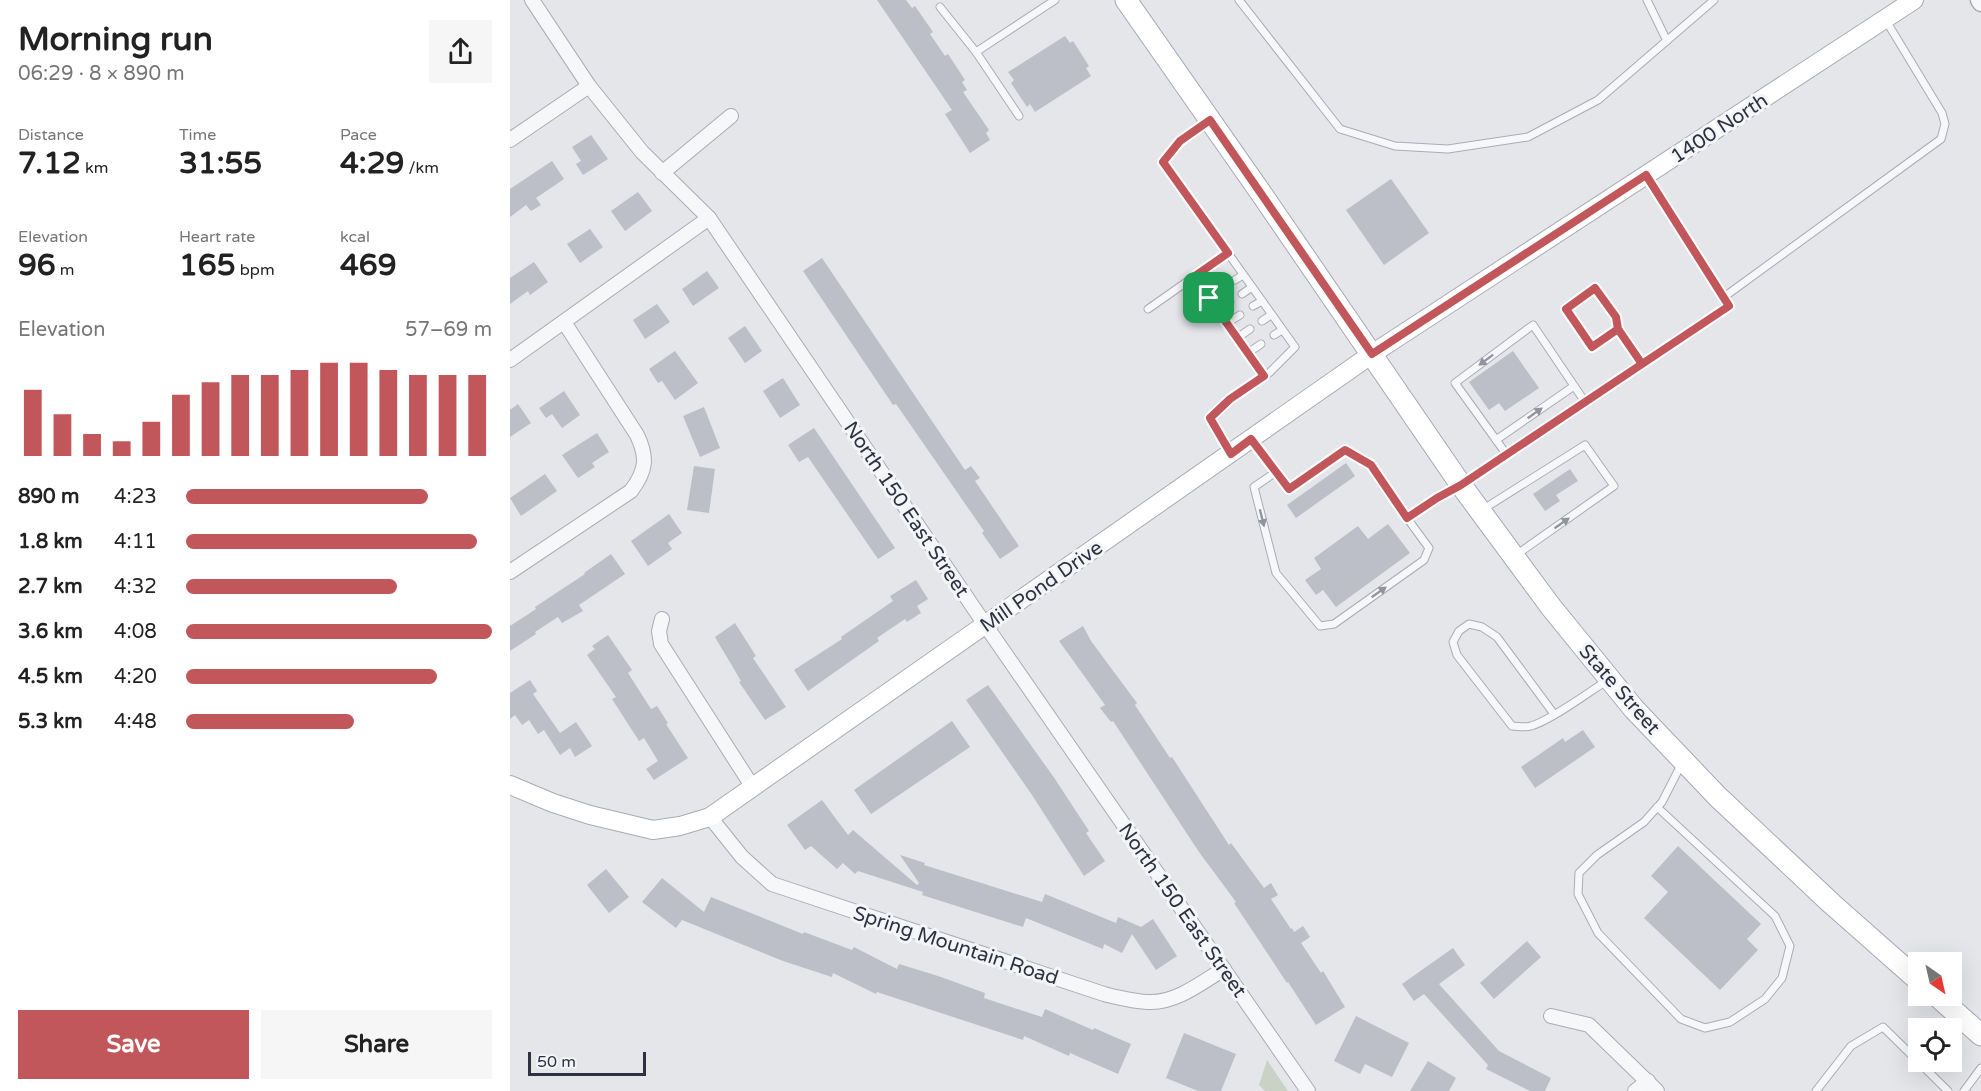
<!DOCTYPE html>
<meta charset="utf-8">
<style>
:root{--surface:#fff;--page:#f6f6f6;--text:#222;--muted:#767676;--accent:#c2575b}
body{margin:0;font-family:"Varela Round",sans-serif;background:var(--page);color:var(--text);height:100vh;display:flex;flex-direction:column;font-size:22px;white-space:nowrap}
*{box-sizing:border-box;margin:0}
p{font-size:20px;color:var(--muted)}
.icon{flex:none;width:33px;height:33px;fill:none;stroke:currentColor;stroke-width:2;stroke-linecap:round;stroke-linejoin:round}
.map{position:relative;flex:1;overflow:hidden}
.sheet{display:flex;flex-direction:column;background:var(--surface);width:510px}
.sheet>*{flex:none}
.needle{width:39px;rotate:146deg}
.controls{position:absolute;left:1398px;top:952px;display:grid;gap:12px}
.controls a{display:grid;place-items:center;width:54px;height:54px;border-radius:0px;background:var(--surface);box-shadow:0 6px 24px #0002;font-size:30px}
.scale{position:absolute;left:18px;bottom:15px;width:118px;box-sizing:border-box;padding-left:6px;border:3px solid #2d3241;border-top:0;font-size:16px;line-height:21px;white-space:nowrap;color:#2d3241;-webkit-text-stroke:4px #f4f5f8;paint-order:stroke}
.pin{position:absolute;display:grid;place-items:center;width:51px;height:51px;color:#fff;margin:-26px;border-radius:12px;box-shadow:0 3px 9px #0006}
.round{display:grid;place-items:center;flex:none;width:63px;height:63px;border-radius:0px;background:var(--page)}
.head{display:flex;align-items:center;justify-content:space-between;height:102px;padding:0 18px}
h1{font-size:33px;font-weight:700;line-height:45px}
.metrics{display:grid;grid-template-columns:repeat(3,1fr);gap:9px;height:102px;padding:6px 18px}
.metrics div{display:grid;align-content:center}
.metrics b{font-size:30px;font-weight:700}
.metrics small{font-size:16px;font-weight:400}
.metrics p{font-size:16px}
.chart{height:168px;padding:12px 18px}
.chart p{display:flex;justify-content:space-between}
.chart svg{width:100%;height:108px;margin-top:6px;stroke:var(--accent);stroke-width:6}
.button{display:flex;gap:12px;margin-top:auto;padding:12px 18px}
.button a{flex:1;height:69px;border-radius:0px;background:var(--accent);color:#fff;font-size:24px;font-weight:700;line-height:69px;text-align:center}
.button a+a{background:var(--page);color:var(--text)}
ul{padding:0 18px;list-style:none;font-size:20px}
li{display:grid;grid-template-columns:96px 72px 1fr;align-items:center;height:45px}
li i{height:15px;border-radius:8px;background:var(--accent)}
main{display:flex;flex:1;min-height:0}
.map>svg:first-child{display:block}
</style>
<main>
<section class="sheet">
<div class="head"><div><h1>Morning run</h1><p>06:29 · 8 × 890 m</p></div><a class="round"><svg class="icon" aria-label="share" viewBox="0 0 24 24"><path d="M12 15V3M7 8l5-5 5 5M5 13v7h14v-7"/></svg></a></div>
<div class="metrics">
<div><p>Distance</p><b>7.12<small> km</small></b></div>
<div><p>Time</p><b>31:55</b></div>
<div><p>Pace</p><b>4:29<small> /km</small></b></div>
</div>
<div class="metrics">
<div><p>Elevation</p><b>96<small> m</small></b></div>
<div><p>Heart rate</p><b>165<small> bpm</small></b></div>
<div><p>kcal</p><b>469</b></div>
</div>
<div class="chart"><p><span>Elevation</span>57–69 m</p>
<svg viewBox="0 0 160 44" preserveAspectRatio="none"><path d="M5 44V17M15 44V27M25 44V35M35 44V38M45 44V30M55 44V19M65 44V14M75 44V11M85 44V11M95 44V9M105 44V6M115 44V6M125 44V9M135 44V11M145 44V11M155 44V11"/></svg>
</div>
<ul>
<li><b>890 m</b>4:23<i style="width:79%"></i></li>
<li><b>1.8 km</b>4:11<i style="width:95%"></i></li>
<li><b>2.7 km</b>4:32<i style="width:69%"></i></li>
<li><b>3.6 km</b>4:08<i style="width:100%"></i></li>
<li><b>4.5 km</b>4:20<i style="width:82%"></i></li>
<li><b>5.3 km</b>4:48<i style="width:55%"></i></li>
</ul>
<div class="button"><a>Save</a><a>Share</a></div>
</section>
<div class="map">
<svg width="1471" height="1091" viewBox="0 0 1471 1091">
<rect width="100%" height="100%" fill="#e4e6ea"/>
<polygon fill="#c8d3c6" points="757,1060 778,1091 755,1091 749,1085"/>
<g fill="#bcbfc7">
<polygon points="367,0 396,0 402,8 405,6 423,32 420,34 435,56 438,54 455,80 452,82 457,90 453,92 479,130 476,133 480,140 460,153 435,114 442,110"/>
<polygon points="555,36 560,43 563,41 579,66 576,68 581,76 525,112 520,104 517,107 501,83 504,80 498,72"/>
<polygon points="81,135 98,159 73,175 66,164 71,161 62,147"/>
<polygon points="42,161 54,179 26,198 31,205 21,211 16,205 0,217 0,189"/>
<polygon points="881,179 919,233 874,265 836,210"/>
<polygon points="128,192 142,211 115,231 101,211"/>
<polygon points="80,229 93,247 70,263 57,244"/>
<polygon points="312,258 455,470 461,466 470,478 465,481 509,546 490,559 472,533 474,531 386,404 383,405 293,271"/>
<polygon points="24,262 38,282 20,295 18,291 0,304 0,278"/>
<polygon points="197,271 209,288 183,306 172,289"/>
<polygon points="147,304 160,322 135,339 123,320"/>
<polygon points="235,326 252,351 235,363 218,338"/>
<polygon points="165,351 188,383 165,400 152,381 148,383 139,369"/>
<polygon points="1003,351 1029,388 995,411 989,403 979,410 959,382"/>
<polygon points="273,378 290,405 270,418 253,391"/>
<polygon points="54,391 70,415 52,428 42,414 36,418 29,408"/>
<polygon points="8,404 21,423 0,437 0,410"/>
<polygon points="194,407 210,448 190,457 173,416"/>
<polygon points="304,428 385,548 368,559 298,457 289,462 278,445"/>
<polygon points="87,433 99,452 82,463 85,467 68,478 52,455"/>
<polygon points="836,463 845,476 786,518 777,505"/>
<polygon points="184,466 205,469 199,513 177,510"/>
<polygon points="1060,469 1068,481 1046,495 1050,501 1035,511 1023,494"/>
<polygon points="35,474 47,491 11,516 0,498"/>
<polygon points="159,514 172,533 158,543 162,549 138,566 121,541"/>
<polygon points="878,524 900,553 826,607 813,590 806,595 795,580 811,569 804,558 848,526 858,539"/>
<polygon points="101,554 115,574 69,605 73,611 52,623 48,617 25,632 26,634 0,651 0,626 26,609 25,607 75,574 74,573"/>
<polygon points="406,580 418,599 407,606 411,613 397,622 395,619 367,638 369,641 298,691 284,670 332,639 331,637 383,601 380,596"/>
<polygon points="225,623 246,656 243,658 276,707 255,720 229,682 231,681 205,637"/>
<polygon points="573,626 581,641 627,703 625,705 660,758 662,757 719,845 721,843 754,888 761,883 768,895 761,899 781,929 782,928 784,932 793,926 800,937 791,943 811,973 813,971 835,1007 806,1025 778,982 777,983 724,903 726,902 689,852 603,721 601,722 590,708 595,705 549,641"/>
<polygon points="98,635 122,670 118,673 141,709 147,706 158,723 156,724 178,758 144,780 136,769 148,761 134,738 129,741 102,699 106,697 77,655 85,649 82,646"/>
<polygon points="20,680 27,691 23,694 50,733 66,722 82,746 65,757 60,748 50,755 34,730 28,734 19,720 12,725 5,715 0,719 0,693"/>
<polygon points="478,685 545,779 579,831 576,833 595,861 574,876 522,795 456,700"/>
<polygon points="442,721 460,747 361,814 344,790"/>
<polygon points="1073,730 1085,747 1025,788 1011,767 1053,738 1055,742"/>
<polygon points="312,800 338,835 343,830 407,885 409,883 390,855 415,863 414,865 532,902 535,894 606,923 608,917 631,927 643,919 667,956 646,970 622,934 612,953 594,944 593,949 516,918 513,927 412,895 413,892 348,871 345,874 333,863 327,869 301,846 295,850 277,825"/>
<polygon points="1168,846 1251,924 1237,939 1248,950 1210,990 1134,918 1158,892 1141,876"/>
<polygon points="96,869 119,897 99,913 77,885"/>
<polygon points="152,878 194,912 201,897 293,934 294,932 342,950 344,947 387,969 389,964 428,976 475,993 474,998 532,1017 535,1009 583,1030 584,1028 621,1044 608,1074 560,1053 559,1056 514,1036 513,1040 367,992 366,994 323,973 322,977 273,961 172,920 166,928 132,902"/>
<polygon points="1017,941 1031,957 984,999 970,983"/>
<polygon points="943,948 955,965 929,984 989,1051 1041,1078 1035,1091 1020,1091 976,1069 978,1065 914,994 904,1001 892,984"/>
<polygon points="846,1016 899,1043 882,1077 855,1064 850,1074 824,1061"/>
<polygon points="674,1033 726,1054 711,1091 688,1091 656,1078"/>
<polygon points="918,1061 946,1078 939,1091 900,1091"/>
</g>
<g fill="none" stroke-linecap="round" stroke-linejoin="round">
<defs>
<g id="service">
<polyline points="729,0 830,129 885,146 938,149 1018,137 1088,100 1204,0"/>
<polyline points="1137,0 1157,41"/>
<polyline points="430,7 466,52"/>
<polyline points="509,116 466,52 545,0"/>
<polyline points="699,121 670,141 653,162 785,347 759,373 720,399 700,418 719,451"/>
<polyline points="685,276 754,376"/>
<polyline points="725,280 733,275"/>
<polyline points="732,294 742,287"/>
<polyline points="1214,297 1431,139 1435,124 1432,113 1375,19"/>
<polyline points="699,298 712,289"/>
<polyline points="743,306 752,301"/>
<polyline points="638,309 718,253"/>
<polyline points="708,310 720,302"/>
<polyline points="752,321 761,315"/>
<polyline points="717,323 730,315"/>
<polyline points="1108,329 1082,347 1056,309 1085,288 1106,317 1108,329 1132,364"/>
<polyline points="764,335 772,330"/>
<polyline points="727,338 740,329"/>
<polyline points="738,353 751,344"/>
<polyline points="741,439 779,489 835,450 861,465 897,518 927,498 951,485 1219,306 1136,175"/>
<polyline points="986,440 1064,386"/>
<polyline points="997,455 945,383 1023,325 1075,402"/>
<polyline points="766,472 744,487 766,573 810,626 824,624 914,560 919,548 897,518"/>
<polyline points="972,510 1075,445 1104,486 1006,555"/>
<path d="M1044 714 987 637 972 627 959 624 949 631 943 642 947 655 1002 726C1008 726 1015 728 1021 726 1040 721 1079 692 1098 680"/>
<polyline points="1147,807 1265,916 1280,946 1272,978 1255,999 1220,1022 1195,1028 1171,1019 1088,933 1068,894 1069,873 1087,855 1134,822 1152,802 1172,763"/>
<polyline points="1306,1091 1341,1046 1373,1027 1438,1091"/>
<polyline points="1454,1091 1471,1068"/>
</g>
<g id="minor">
<polyline points="22,0 79,86 132,152 199,218 476,626 798,1091"/>
<polyline points="0,140 79,86"/>
<polyline points="152,173 221,116"/>
<polyline points="0,360 199,218"/>
<path d="M0 572 121 491C136 471 138 458 127 435L54 322"/>
<polyline points="152,619 149,631 151,644 242,786"/>
<path d="M200 817 232 857 262 884 594 994C610 998 625 1002 641 1002 668 1002 692 982 714 969"/>
<polyline points="1041,1016 1079,1025 1147,1091"/>
<polyline points="1125,1091 1138,1081"/>
</g>
<polyline id="tertiary" points="1469,0 1471,3"/>
<polyline id="secondary" points="0,785 43,803 80,815 143,830 170,826 200,817 862,354 1404,0"/>
<g id="primary">
<polyline points="616,0 753,196 951,485 1041,607 1124,709 1208,797 1322,904 1408,980"/>
<polyline points="1427,996 1471,1035"/>
</g>
</defs>
<use href="#service" stroke="#a9acb4" stroke-width="9"/>
<use href="#minor" stroke="#a9acb4" stroke-width="16"/>
<use href="#tertiary" stroke="#a9acb4" stroke-width="19"/>
<use href="#secondary" stroke="#a9acb4" stroke-width="20"/>
<use href="#primary" stroke="#a4a9b5" stroke-width="23"/>
<use href="#service" stroke="#f6f7f9" stroke-width="7"/>
<use href="#minor" stroke="#f6f7f9" stroke-width="14"/>
<use href="#tertiary" stroke="#f6f7f9" stroke-width="16"/>
<use href="#secondary" stroke="#fff" stroke-width="18"/>
<use href="#primary" stroke="#fff" stroke-width="21"/>
</g>
<defs><path id="oneway-solid" d="M-6-.8H1V-3.2L6.5 0L1 3.2V.8H-6Z" transform="scale(1.5)"/></defs>
<g fill="#92949d">
<use href="#oneway-solid" transform="translate(976 360) rotate(143)"/>
<use href="#oneway-solid" transform="translate(1025 413) rotate(-35)"/>
<use href="#oneway-solid" transform="translate(752 518) rotate(76)"/>
<use href="#oneway-solid" transform="translate(1052 523) rotate(-35)"/>
<use href="#oneway-solid" transform="translate(869 592) rotate(-35)"/>
</g>
<g fill="none" stroke-linecap="round" stroke-linejoin="round">
<defs>
<polyline id="route" points="699,298 754,376 720,399 700,418 721,454 741,439 779,489 835,450 861,465 897,518 927,498 951,485 1132,364 1108,329 1082,347 1056,309 1085,288 1106,317 1108,329 1132,364 1219,306 1136,175 862,354 700,120 670,141 653,162 718,253 685,276 699,298"/>
</defs>
<use href="#route" stroke="#fff" stroke-width="12"/>
<use href="#route" stroke="#c2575b" stroke-width="8"/>
</g>
<g text-anchor="middle" stroke-width="6" stroke-linejoin="round" paint-order="stroke">
<g font-size="20" fill="#2d3241" stroke="#f4f5f8">
<text transform="translate(1209 128) rotate(-33)" y="7">1400 North</text>
<text transform="translate(397 509) rotate(56)" y="7">North 150 East Street</text>
<text transform="translate(531 586) rotate(-35)" y="7">Mill Pond Drive</text>
<text transform="translate(1110 689) rotate(49)" y="7">State Street</text>
<text transform="translate(673 910) rotate(55)" y="7">North 150 East Street</text>
<text transform="translate(446 945) rotate(18)" y="7">Spring Mountain Road</text>
</g>
</g>
</svg>
<div class="controls">
<a><svg class="needle" viewBox="-14 -14 28 28"><path d="M0-13l5 13h-10z" fill="#e53935"/><path d="M0 13l5-13h-10z" fill="#767676"/></svg></a>
<a><svg class="icon" aria-label="locate" viewBox="0 0 24 24"><circle cx="12" cy="12" r="6"/><path d="M12 2v4M12 18v4M2 12h4M18 12h4"/></svg></a>
</div>
<div class="scale">50 m</div>
<div class="pin" style="left:699px;top:298px;background:#1e9e55"><svg class="icon" aria-label="arrive" viewBox="0 0 24 24"><path d="M6 21V4h12l-3 4 3 4H6"/></svg></div>
</div>
</main>
